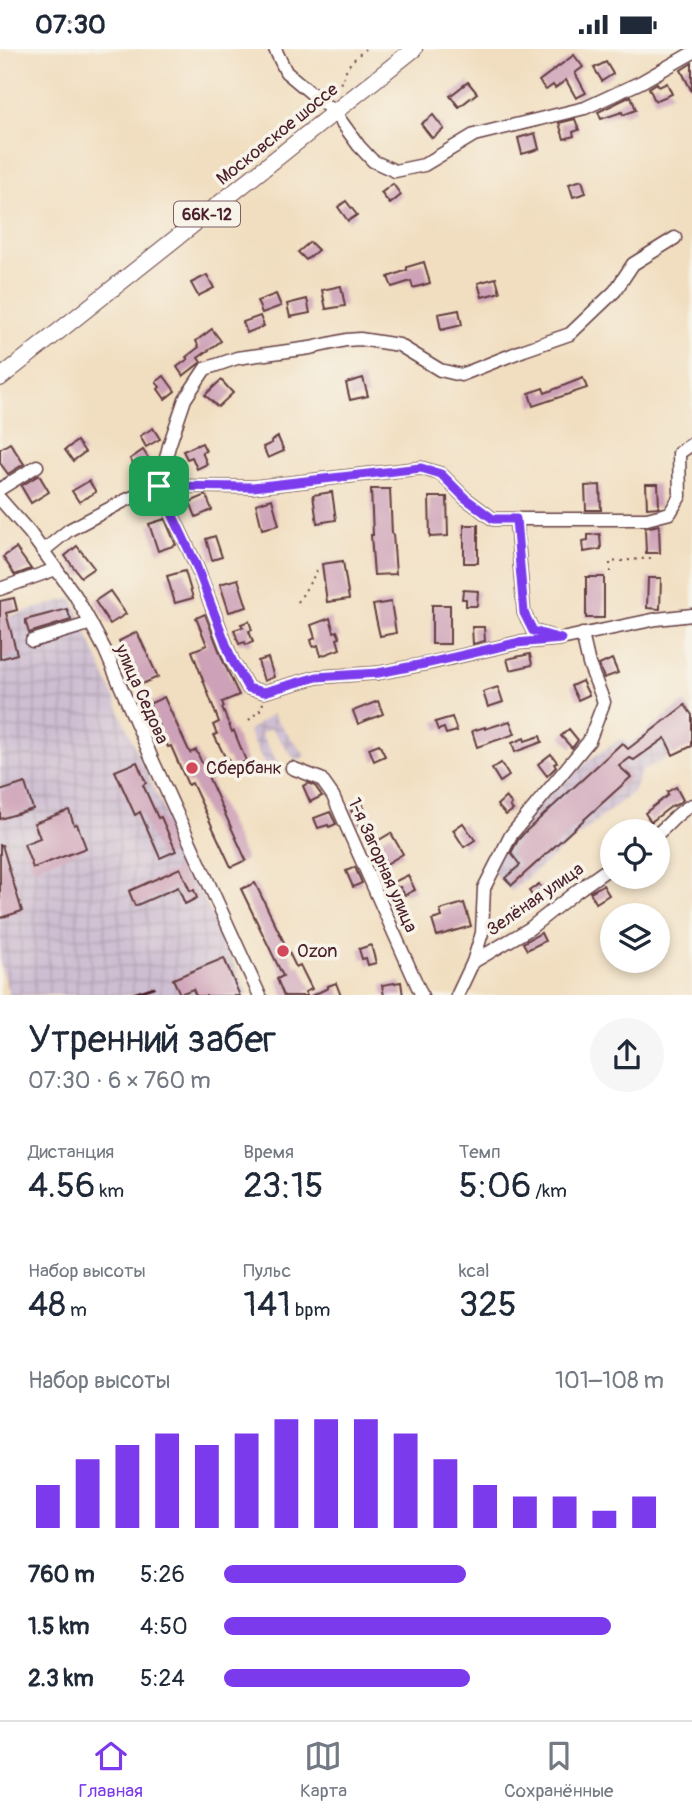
<!DOCTYPE html>
<html lang="ru">
<meta charset="utf-8">
<style>
:root{--surface:#fff;--page:#f6f6f7;--text:#1f2937;--muted:#747a83;--line:#e0e1e3;--accent:#7c3aed}
body{margin:0;font-family:Pangolin,sans-serif;background:var(--page);color:var(--text);height:100vh;display:flex;flex-direction:column;font-size:26px;white-space:nowrap}
*{box-sizing:border-box;margin:0}
p{font-size:23px;color:var(--muted)}
.icon{flex:none;width:38px;height:38px;fill:none;stroke:currentColor;stroke-width:2;stroke-linecap:round;stroke-linejoin:round}
.map{position:relative;height:946px;overflow:hidden}
.side{display:flex;flex-direction:column;background:var(--surface);flex:1}
.side>*{flex:none}
.controls{position:absolute;left:600px;top:770px;display:grid;gap:14px}
.controls a{display:grid;place-items:center;width:70px;height:70px;border-radius:50%;background:var(--surface);box-shadow:0 4px 10px #0003;font-size:35px}
.pin{position:absolute;display:grid;place-items:center;width:60px;height:60px;color:#fff;margin:-30px;border-radius:14px;box-shadow:0 4px 10px #0006}
.round{display:grid;place-items:center;flex:none;width:74px;height:74px;border-radius:37px;background:var(--page)}
.overview{display:flex;align-items:center;justify-content:space-between;height:119px;padding:0 28px}
h1{font-size:38px;font-weight:600;line-height:52px}
.metrics{display:grid;grid-template-columns:repeat(3,1fr);gap:10px;height:119px;padding:7px 28px}
.metrics div{display:grid;align-content:center}
.metrics b{font-size:35px;font-weight:600}
.metrics small{font-size:19px;font-weight:400}
.metrics p{font-size:19px}
.chart{height:196px;padding:14px 28px}
.chart p{display:flex;justify-content:space-between}
.chart svg{width:100%;height:126px;margin-top:7px;stroke:var(--accent);stroke-width:6}
ul{padding:0 28px;list-style:none;font-size:23px}
li{display:grid;grid-template-columns:112px 84px 1fr;align-items:center;height:52px}
li i{height:18px;border-radius:9px;background:var(--accent)}
.status{display:flex;justify-content:space-between;align-items:center;height:49px;padding:0 35px;background:var(--surface);direction:ltr}
.status svg{height:19px;fill:currentColor}
.tabs{display:flex;justify-content:space-around;align-items:center;height:98px;border-top:2px solid var(--line);background:var(--surface);font-size:19px;color:var(--muted)}
.tabs a{display:grid;justify-items:center;gap:4px}
.tabs .selected{color:var(--accent)}
.map>svg:first-child{display:block}
</style>
<div class="status"><b>07:30</b><svg viewBox="0 0 49 12"><path d="M0 12V9h3v3zM5 12V6h3v6zM10 12V3h3v9zM15 12V0h3v12zM26 1h20v11H26zM47 4h2v5h-2z"/></svg></div>
<div class="map">
<svg width="692" height="947" viewBox="0 0 692 947">
<defs>
<pattern id="industrial-grid" width="8" height="8" patternUnits="userSpaceOnUse" patternTransform="scale(1.75)"><rect width="8" height="8" fill="#cebed2"/><path d="M0 4h8M4 0v8" fill="none" stroke="#b2a3b4"/></pattern>
</defs>
<rect width="100%" height="100%" fill="#f7f3e8"/>
<filter id="ink" filterUnits="userSpaceOnUse"><feTurbulence type="fractalNoise" baseFrequency=".0143" numOctaves="2"/><feDisplacementMap in="SourceGraphic" scale="14" xChannelSelector="R" yChannelSelector="G"/><feConvolveMatrix kernelMatrix="1 2 1 2 8 2 1 2 1" color-interpolation-filters="sRGB"/></filter>
<filter id="wash" filterUnits="userSpaceOnUse"><feTurbulence type="fractalNoise" baseFrequency=".00686" numOctaves="4" result="noise"/><feDisplacementMap in="SourceGraphic" scale="28" xChannelSelector="R" yChannelSelector="G"/><feGaussianBlur stdDeviation="1.57" result="paint"/><feColorMatrix in="noise" values="0 0 0 0 0 0 0 0 0 0 0 0 0 0 0 0 0 1.4 0 .05"/><feComposite in="paint" operator="in"/></filter>
<g filter="url(#wash)">
<rect width="100%" height="100%" fill="#f1dec0"/>
<g fill="url(#industrial-grid)">
<polygon points="72,549 133,693 248,946 9,946 0,914 0,570"/>
<polygon points="684,653 692,664 692,687 662,712 642,721 634,742 511,842 488,819 519,768 561,736 589,711 622,689 629,695"/>
<polygon points="272,665 305,706 297,713 271,679 261,685 280,718 269,724 248,682"/>
</g>
<g id="blocks">
<g fill="#cda1b7">
<polygon points="574,6 583,18 575,24 586,44 576,49 566,31 555,39 553,36 546,41 539,32"/>
<polygon points="606,13 613,25 602,32 594,19"/>
<polygon points="692,14 692,43 681,21"/>
<polygon points="468,33 477,44 459,58 450,47"/>
<polygon points="657,34 659,38 667,34 672,45 655,52 649,39"/>
<polygon points="631,47 636,61 623,66 622,63 601,70 598,63"/>
<polygon points="433,66 444,80 432,89 421,75"/>
<polygon points="575,70 579,81 573,83 574,87 564,90 559,74"/>
<polygon points="535,84 539,100 522,105 518,89"/>
<polygon points="582,131 586,144 573,148 569,135"/>
<polygon points="393,135 401,146 390,155 381,144"/>
<polygon points="346,152 357,166 348,172 338,158"/>
<polygon points="310,193 318,201 306,211 298,203"/>
<polygon points="424,213 430,234 413,239 411,232 392,238 388,228 407,221 407,218"/>
<polygon points="207,226 214,239 198,247 191,234"/>
<polygon points="496,229 500,243 482,248 478,234"/>
<polygon points="341,237 345,257 326,260 322,241"/>
<polygon points="276,245 281,257 262,264 257,252"/>
<polygon points="307,250 310,264 290,268 287,255"/>
<polygon points="459,261 462,276 441,281 438,265"/>
<polygon points="260,267 264,277 247,284 243,273"/>
<polygon points="212,280 221,292 198,309 201,313 183,327 177,318 188,310 186,308 199,298 196,292"/>
<polygon points="164,327 175,342 165,350 158,340 160,338 156,333"/>
<polygon points="363,329 368,347 350,351 346,334"/>
<polygon points="583,329 587,339 533,357 529,344 543,339 545,344"/>
<polygon points="221,331 233,344 218,358 205,346"/>
<polygon points="153,379 160,390 146,398 140,387"/>
<polygon points="278,388 284,402 268,409 263,398 272,394 271,392"/>
<polygon points="77,392 85,403 73,412 65,401"/>
<polygon points="10,394 24,415 8,425 0,414 0,400"/>
<polygon points="202,394 206,402 202,403 207,415 197,420 192,408 187,410 183,402"/>
<polygon points="143,401 149,410 147,412 148,414 138,421 130,410"/>
<polygon points="39,426 49,443 31,454 21,437"/>
<polygon points="89,432 96,443 79,453 72,442"/>
<polygon points="646,435 658,435 659,458 647,459"/>
<polygon points="600,436 601,461 586,461 585,437"/>
<polygon points="371,440 390,440 392,485 393,485 396,525 374,526 371,486 373,486"/>
<polygon points="332,443 336,471 317,474 313,446"/>
<polygon points="206,446 212,461 196,468 190,453"/>
<polygon points="429,448 447,448 448,487 430,488"/>
<polygon points="272,450 279,476 262,480 256,455"/>
<polygon points="165,470 176,496 158,502 149,475"/>
<rect x="464" y="476" width="14" height="38"/>
<polygon points="659,476 660,504 646,504 645,479"/>
<polygon points="600,485 601,500 584,503 583,492 588,491 588,486"/>
<polygon points="215,487 222,508 212,511 206,490"/>
<polygon points="77,497 94,519 81,528 65,507"/>
<polygon points="16,499 31,520 15,526 3,508"/>
<polygon points="343,512 349,550 327,553 322,515"/>
<polygon points="185,522 193,549 175,554 167,527"/>
<rect x="586" y="528" width="18" height="41"/>
<polygon points="648,529 661,529 660,560 647,559"/>
<polygon points="238,530 247,558 229,563 220,535"/>
<polygon points="463,541 478,542 477,557 466,557 466,550 462,550"/>
<polygon points="110,542 126,565 110,575 95,552"/>
<polygon points="14,549 17,561 6,564 17,605 0,610 0,552"/>
<polygon points="391,553 396,584 380,587 373,556"/>
<rect x="432" y="556" width="18" height="39"/>
<polygon points="67,560 71,571 29,584 25,571"/>
<polygon points="205,565 224,614 239,646 222,653 224,658 222,659 232,683 234,682 246,712 232,718 228,709 226,710 214,686 217,685 213,676 219,673 192,602 207,596 196,569"/>
<polygon points="330,569 334,583 337,582 340,589 337,590 340,600 321,607 318,596 313,598 311,591 315,589 311,576"/>
<polygon points="249,572 252,581 249,582 253,593 246,596 245,593 239,595 234,581 243,578 241,575"/>
<polygon points="472,578 484,578 485,592 473,595"/>
<polygon points="137,583 158,628 140,636 119,592"/>
<polygon points="530,605 532,616 510,621 507,610"/>
<polygon points="268,609 274,628 264,632 258,612"/>
<polygon points="612,610 618,624 604,629 599,616"/>
<polygon points="582,632 589,646 578,651 571,637"/>
<polygon points="498,638 503,653 488,658 483,643"/>
<polygon points="164,648 190,704 196,701 246,811 231,818 192,734 188,736 171,697 168,698 149,655"/>
<polygon points="378,652 383,665 358,675 353,662"/>
<polygon points="685,656 692,666 692,697 673,706 665,689 634,711 630,709 619,717 631,728 512,836 505,829 520,816 511,804 518,791 525,783 622,694 628,700"/>
<polygon points="452,668 457,682 446,685 444,679 438,681 435,673"/>
<polygon points="510,672 515,685 477,698 472,682 485,678 485,680"/>
<polygon points="569,680 578,691 572,699 561,687"/>
<polygon points="540,687 542,693 515,703 512,694 524,689 525,692"/>
<polygon points="379,695 385,707 374,712 369,699"/>
<polygon points="551,705 557,713 554,715 556,718 547,727 538,715"/>
<polygon points="137,713 146,734 143,736 158,769 161,768 176,802 160,809 140,763 135,766 115,722"/>
<polygon points="501,714 509,727 500,733 492,720"/>
<polygon points="25,734 33,760 0,770 0,742"/>
<polygon points="308,734 315,737 322,747 310,753 303,737"/>
<polygon points="676,738 683,751 674,757 673,756 651,773 645,764 668,746 667,743"/>
<polygon points="506,748 512,755 510,757 513,761 506,766 497,756"/>
<polygon points="362,755 370,772 359,777 351,761"/>
<polygon points="69,761 74,776 77,775 86,799 33,819 24,795 40,789 34,774"/>
<polygon points="330,763 336,775 329,778 328,776 318,779 314,769"/>
<polygon points="463,774 475,791 464,798 453,781"/>
<polygon points="391,784 403,805 386,815 374,794"/>
<polygon points="0,796 2,796 22,862 0,869"/>
<polygon points="355,818 362,834 353,838 346,822"/>
<polygon points="180,819 190,842 194,841 197,849 185,855 178,838 135,857 129,842"/>
<polygon points="408,826 415,841 405,846 400,838 397,839 394,833"/>
<polygon points="255,834 296,918 300,916 312,940 305,943 307,947 284,947 277,930 283,927 241,840"/>
<polygon points="539,835 549,850 539,856 529,842"/>
<polygon points="603,836 609,846 596,854 590,843"/>
<polygon points="464,854 471,877 437,887 432,871 442,868 440,861"/>
<polygon points="541,884 545,892 527,901 523,894"/>
<polygon points="371,896 376,914 368,916 366,909 362,910 359,900"/>
<polygon points="224,909 240,947 196,947 193,940 180,945 173,930"/>
<polygon points="401,933 403,947 384,947 382,936"/>
<polygon points="336,934 341,947 311,947 328,939 328,937"/>
</g>
</g>
</g>
<g filter="url(#ink)">
<use href="#blocks" fill-opacity="0" stroke="#633c41" stroke-width="2"/>
<g fill="none" stroke-linecap="round" stroke-linejoin="round">
<defs>
<g id="minor">
<polyline points="275,0 286,23 335,64 359,97 373,112 395,122 424,116 474,86 585,59 641,33 692,4"/>
<polyline points="675,189 633,215 615,242 570,285 524,301 461,326 440,321 399,296 360,290 346,291 310,299 237,309 205,320 185,350 169,397 159,437 196,516 232,611 248,639 264,643 317,628 378,624 430,614 516,594 561,590 657,570 692,566"/>
<polyline points="0,440 37,417"/>
<polyline points="0,450 30,484 75,546 90,573 105,601 152,710 260,947"/>
<polyline points="516,470 524,564 533,582 550,587"/>
<polyline points="43,502 69,481 124,452 159,437 253,438 421,419 441,425 465,449 493,470 647,470 670,464 680,447 679,404 692,395"/>
<polyline points="0,540 56,520"/>
<polyline points="32,592 85,576 90,573"/>
<polyline points="292,719 321,730 333,747 422,947"/>
<path d="M658 784C671 774 677 763 692 756"/>
<polyline points="473,913 482,884 484,839 511,786 589,692 604,653 589,615 582,585"/>
<polyline points="457,947 473,913 529,880 578,841 612,817"/>
</g>
<polyline id="major" points="0,329 414,0"/>
</defs>
<use href="#minor" stroke="#633c41" stroke-width="15"/>
<use href="#major" stroke="#633c41" stroke-width="18"/>
<g stroke="#633c41" stroke-width="2" stroke-dasharray="2 5" stroke-linecap="butt">
<path d="M331 45 344 30C344 17 357 8 365 0"/>
<polyline points="610,523 610,513 651,509"/>
<polyline points="298,553 317,522"/>
<polyline points="249,671 262,659 263,653"/>
</g>
<use href="#minor" stroke="#fff" stroke-width="12"/>
<use href="#major" stroke="#fff" stroke-width="16"/>
<polyline stroke="#4a1f2b" stroke-width="2.5" points="126,947 154,938"/>
</g>
</g>
<g fill="none" stroke-linecap="round" stroke-linejoin="round" filter="url(#ink)">
<defs>
<polygon id="route" points="421,419 441,425 465,449 493,470 516,470 524,564 533,582 561,590 516,594 429,614 378,624 317,628 264,643 248,639 232,611 196,516 159,437 253,438"/>
</defs>
<use href="#route" stroke="#fff" stroke-width="14"/>
<use href="#route" stroke="#7c3aed" stroke-width="9"/>
</g>
<g fill="#d1495b" stroke="#f7f3e8" stroke-width="2.5">
<circle cx="192" cy="719" r="7"/>
<circle cx="283" cy="902" r="7"/>
</g>
<g text-anchor="middle" stroke-width="7" stroke-linejoin="round" paint-order="stroke">
<rect fill="#f7f3e8" stroke="#7e5f64" stroke-width="2" x="174" y="152.5" width="66" height="25" rx="5"/>
<g font-size="16" font-weight="bold" fill="#4a1f2b">
<text x="207" y="171">66К-12</text>
</g>
<g font-size="18" fill="#4a1f2b" stroke="#f7f3e8">
<text transform="translate(277 85) rotate(-39)" y="6">Московское шоссе</text>
<text transform="translate(142 645) rotate(66)" y="6">улица Седова</text>
<text transform="translate(383 816) rotate(66)" y="6">1-я Загорная улица</text>
<text transform="translate(535 850) rotate(-35)" y="6">Зелёная улица</text>
</g>
<g font-size="18" fill="#4a1f2b" stroke="#f7f3e8" text-anchor="start">
<text x="206" y="725">Сбербанк</text>
<text x="297" y="908">Ozon</text>
</g>
</g>
</svg>
<div class="controls">
<a><svg class="icon" aria-label="locate" viewBox="0 0 24 24"><circle cx="12" cy="12" r="6"/><path d="M12 2v4M12 18v4M2 12h4M18 12h4"/></svg></a>
<a><svg class="icon" aria-label="layers" viewBox="0 0 24 24"><path d="M12 4l9 5-9 5-9-5zM3 14l9 5 9-5"/></svg></a>
</div>
<div class="pin" style="left:159px;top:437px;background:#1e9e55"><svg class="icon" aria-label="arrive" viewBox="0 0 24 24"><path d="M6 21V4h12l-3 4 3 4H6"/></svg></div>
</div>
<section class="side">
<div class="overview"><div><h1>Утренний забег</h1><p>07:30 · 6 × 760 m</p></div><a class="round"><svg class="icon" aria-label="share" viewBox="0 0 24 24"><path d="M12 15V3M7 8l5-5 5 5M5 13v7h14v-7"/></svg></a></div>
<div class="metrics">
<div><p>Дистанция</p><b>4.56<small> km</small></b></div>
<div><p>Время</p><b>23:15</b></div>
<div><p>Темп</p><b>5:06<small> /km</small></b></div>
</div>
<div class="metrics">
<div><p>Набор высоты</p><b>48<small> m</small></b></div>
<div><p>Пульс</p><b>141<small> bpm</small></b></div>
<div><p>kcal</p><b>325</b></div>
</div>
<div class="chart"><p><span>Набор высоты</span>101–108 m</p>
<svg viewBox="0 0 160 44" preserveAspectRatio="none"><path d="M5 44V29M15 44V20M25 44V15M35 44V11M45 44V15M55 44V11M65 44V6M75 44V6M85 44V6M95 44V11M105 44V20M115 44V29M125 44V33M135 44V33M145 44V38M155 44V33"/></svg>
</div>
<ul>
<li><b>760 m</b>5:26<i style="width:55%"></i></li>
<li><b>1.5 km</b>4:50<i style="width:88%"></i></li>
<li><b>2.3 km</b>5:24<i style="width:56%"></i></li>
</ul>
</section>
<nav class="tabs">
<a class="selected"><svg class="icon" aria-label="home" viewBox="0 0 24 24"><path d="M3 11l9-7 9 7M6 9v11h12V9"/></svg>Главная</a>
<a><svg class="icon" aria-label="map" viewBox="0 0 24 24"><path d="M3 6l6-2 6 2 6-2v14l-6 2-6-2-6 2zM9 4v14M15 6v14"/></svg>Карта</a>
<a><svg class="icon" aria-label="saved" viewBox="0 0 24 24"><path d="M7 4h10v16l-5-4-5 4z"/></svg>Сохранённые</a>
</nav>
